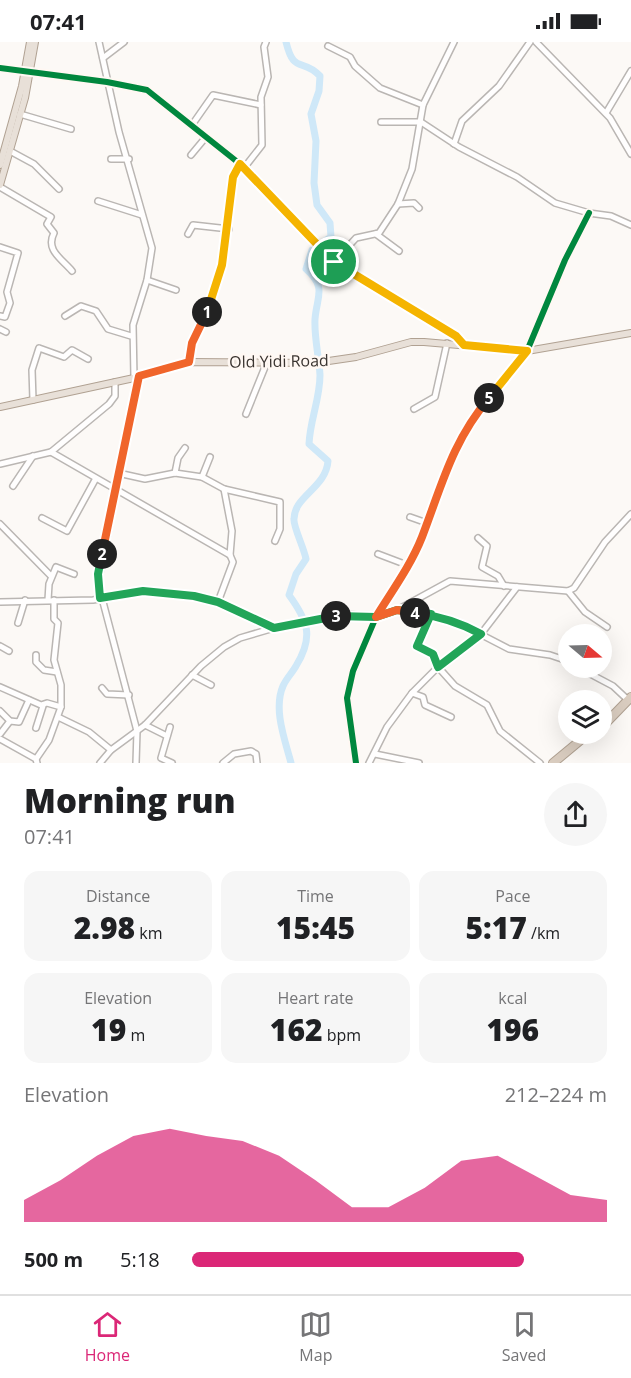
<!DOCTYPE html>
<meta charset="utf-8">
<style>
:root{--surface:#fff;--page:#f6f6f6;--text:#202124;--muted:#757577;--line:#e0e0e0;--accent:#db2777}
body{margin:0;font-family:"Open Sans",sans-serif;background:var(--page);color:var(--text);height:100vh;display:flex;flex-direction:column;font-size:22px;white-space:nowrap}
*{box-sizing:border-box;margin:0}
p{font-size:20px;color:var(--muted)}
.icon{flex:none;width:33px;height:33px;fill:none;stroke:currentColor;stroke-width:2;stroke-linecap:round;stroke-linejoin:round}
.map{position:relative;height:721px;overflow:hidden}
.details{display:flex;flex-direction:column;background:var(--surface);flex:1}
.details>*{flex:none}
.needle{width:39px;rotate:109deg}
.buttons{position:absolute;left:558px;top:582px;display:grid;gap:12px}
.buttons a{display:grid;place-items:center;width:54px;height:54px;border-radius:50%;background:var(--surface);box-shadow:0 6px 24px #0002;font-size:30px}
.pin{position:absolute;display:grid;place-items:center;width:51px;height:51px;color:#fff;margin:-26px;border:3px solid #fff;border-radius:50%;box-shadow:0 2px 6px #0007}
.km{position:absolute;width:30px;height:30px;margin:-15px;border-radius:50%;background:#222;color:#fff;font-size:16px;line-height:30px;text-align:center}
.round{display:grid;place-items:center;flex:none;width:63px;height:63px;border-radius:32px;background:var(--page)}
.head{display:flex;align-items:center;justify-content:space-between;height:102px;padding:0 24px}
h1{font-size:33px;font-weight:800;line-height:45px}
.figures{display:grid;grid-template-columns:repeat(3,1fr);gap:9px;height:102px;padding:6px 24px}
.figures div{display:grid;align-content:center;border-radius:15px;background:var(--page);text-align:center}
.figures b{font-size:30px;font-weight:800}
.figures small{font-size:16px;font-weight:400}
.figures p{font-size:16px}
.chart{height:168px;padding:12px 24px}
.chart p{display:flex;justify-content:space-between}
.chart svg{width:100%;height:108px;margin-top:6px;fill:var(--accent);opacity:.7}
ul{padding:0 24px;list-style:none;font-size:20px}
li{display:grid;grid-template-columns:96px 72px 1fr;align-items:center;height:45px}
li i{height:15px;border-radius:8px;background:var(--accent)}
.status{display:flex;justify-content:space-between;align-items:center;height:42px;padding:0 30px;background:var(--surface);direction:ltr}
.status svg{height:16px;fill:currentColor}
.dock{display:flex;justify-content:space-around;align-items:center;height:84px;border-top:2px solid var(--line);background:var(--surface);font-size:16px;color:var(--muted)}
.dock a{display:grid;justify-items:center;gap:3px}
.dock .active{color:var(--accent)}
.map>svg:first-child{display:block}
</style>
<div class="status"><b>07:41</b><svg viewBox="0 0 49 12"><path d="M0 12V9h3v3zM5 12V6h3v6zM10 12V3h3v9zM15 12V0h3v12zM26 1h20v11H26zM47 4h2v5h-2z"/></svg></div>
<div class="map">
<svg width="631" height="721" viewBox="0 0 631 721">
<rect width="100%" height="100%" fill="#fcf9f6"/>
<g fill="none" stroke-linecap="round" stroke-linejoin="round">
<path stroke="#cfe8f8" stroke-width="7" d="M286 0C294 33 302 15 320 34L319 49 311 72 316 99 314 141 317 163 330 181 331 195 312 208 306 227C327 246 317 253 315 277 314 295 319 315 320 333 320 357 310 378 309 402L328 419C326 446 294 454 294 477 293 484 304 506 306 517L296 532 289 553C308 579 314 595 296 624 292 631 286 637 283 644 273 667 285 698 291 721"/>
<defs>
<g id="minor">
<polyline points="99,0 119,90 152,206 147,238 133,283 134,336"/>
<polyline points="536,0 610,76 631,112"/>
<polyline points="328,4 350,15 355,24 380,46 423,63"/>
<polyline points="103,16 124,0"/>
<polyline points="0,26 107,40 147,48 240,122 334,220 456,295 464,303"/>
<polyline points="606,71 631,29"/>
<polyline points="20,72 71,87"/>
<polyline points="381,80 421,80 459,105 517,135 555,161 589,171 611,174 631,183"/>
<polyline points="192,83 213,53 261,63"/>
<polyline points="454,102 462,79 499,44 530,0"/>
<polyline points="10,109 34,122 59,147"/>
<polyline points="191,113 206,95"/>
<polyline points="111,117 129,117"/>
<polyline points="244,126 262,103 261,55 268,35 264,5 266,0"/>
<path d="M0 145 51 175 47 182 54 191C45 208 62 217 72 229"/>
<polyline points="98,159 142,173"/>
<polyline points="398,162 414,161 419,166"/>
<polyline points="188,192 193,183 229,187"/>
<polyline points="376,192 399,209"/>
<polyline points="0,205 18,211 7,250 10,261 5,275 0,274"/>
<polyline points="334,220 356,196 379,191 398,162 412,127 423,63 454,0"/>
<polyline points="147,238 176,248"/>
<polyline points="65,274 81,264 96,269 108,287 131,294"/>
<polyline points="0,287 6,290"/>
<polyline points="189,320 192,301 212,257 222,223 233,135 240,122"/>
<polyline points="33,358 32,328 39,306 64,315 72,308 88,317"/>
<polyline points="414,367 435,355 447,301"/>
<polyline points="246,372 267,320"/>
<polyline points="51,410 109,362 115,354 115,340"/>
<polyline points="0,422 51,410 230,513 233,520 218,560"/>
<polyline points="118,431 145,437 175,431 202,435 224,447 280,460 280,487 275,499"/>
<polyline points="175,431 178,416 185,406"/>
<polyline points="202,435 210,415"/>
<polyline points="13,444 33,414"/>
<polyline points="224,447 232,489 230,513"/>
<polyline points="410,475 427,481"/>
<polyline points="42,476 67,489 95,438"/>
<polyline points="0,482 51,534"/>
<polyline points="478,496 487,504 482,525 498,534 504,544"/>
<polyline points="378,512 407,523"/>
<polyline points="568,549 585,570 607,585"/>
<polyline points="48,558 49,542 56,525 74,532"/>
<polyline points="0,560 93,558 143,549 194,554 218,560 274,586"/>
<polyline points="397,568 450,539 568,549 574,546 605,500 631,472"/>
<polyline points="431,572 418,606 433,612 438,625 455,644 487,663 500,689 540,721"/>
<polyline points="18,581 25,558"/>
<polyline points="0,604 9,609"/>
<polyline points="36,613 36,620 44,628 57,630"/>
<polyline points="579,626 613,644 628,658"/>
<polyline points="192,633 211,643"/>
<polyline points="0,645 41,663 47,661 61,665"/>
<polyline points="102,646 107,652 129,653"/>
<polyline points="412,651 423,655 425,663 451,675"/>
<polyline points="0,669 10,679 19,680 29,658"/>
<polyline points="58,675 89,690 111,708"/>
<polyline points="145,683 167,694"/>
<polyline points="170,685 161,716 172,721"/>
<polyline points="36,686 43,664"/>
<polyline points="0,692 10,679"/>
<polyline points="0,697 36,717 37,721"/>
<polyline points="375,712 419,721"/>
<polyline points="36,717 49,698 61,665 61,643 54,618 58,581 54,577 54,558"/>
<polyline points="100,721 111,708 145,683 201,624 224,605 240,596 274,586 347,572 376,575 397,568 431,572 453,578 509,607 550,613 568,619"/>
<polyline points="136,721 137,689 98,541 139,334"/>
<polyline points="223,721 234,712 251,709 256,712 257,721"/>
<polyline points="356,721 347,656 353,629 376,575 421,496 453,410 475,373 527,309 565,218 589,171"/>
<polyline points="369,721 387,685 412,651 438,625 481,592 517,545"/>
</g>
<g id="major">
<polyline points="0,123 22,44 30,0"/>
<polyline points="0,143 25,56 35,0"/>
<polyline points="0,365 134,336 189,320 315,321 356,315 411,300 424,300 527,309 631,291"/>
</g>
<g id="highway">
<polyline points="602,685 631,655"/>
<polyline points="553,721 588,692"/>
</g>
</defs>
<use href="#minor" stroke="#bab6b3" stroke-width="8"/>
<use href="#major" stroke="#b0a192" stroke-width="8"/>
<use href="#highway" stroke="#b0a192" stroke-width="10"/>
<use href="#minor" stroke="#fffefe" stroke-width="5"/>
<use href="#major" stroke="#e8e0d8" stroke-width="6"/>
<use href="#highway" stroke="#d9ccbf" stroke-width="8"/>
<defs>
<g id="cycleway">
<polyline points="0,26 107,40 147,48 240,122 334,220 456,295 464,303"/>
<polyline points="356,721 347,656 353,629 376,575 421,496 453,410 475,373 527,309 565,218 589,171"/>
</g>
</defs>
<use href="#cycleway" stroke="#fff8f3" stroke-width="10"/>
<use href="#cycleway" stroke="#00873e" stroke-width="6"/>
</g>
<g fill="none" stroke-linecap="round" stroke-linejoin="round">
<defs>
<polyline id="split-1" points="207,270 222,223 233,135 240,122 334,220"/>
<polyline id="split-2" points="102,512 139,334 189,320 192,301 207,270"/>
<polyline id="split-3" points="102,512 98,532 100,556 143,549 194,554 218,560 274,586 336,574"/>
<path id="split-4" d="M336 574 376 575 397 568 431 572 417 604 433 612 438 625 481 592C459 580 439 574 415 571"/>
<path id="split-5" d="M415 571 397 568 376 575C392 549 411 523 422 495 442 443 452 400 489 356"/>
<polyline id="split-6" points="334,220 456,294 464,303 527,309 489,356"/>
</defs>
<use href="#split-1" stroke="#fff" stroke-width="12"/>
<use href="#split-2" stroke="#fff" stroke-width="12"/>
<use href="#split-3" stroke="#fff" stroke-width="12"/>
<use href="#split-4" stroke="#fff" stroke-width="12"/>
<use href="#split-5" stroke="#fff" stroke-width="12"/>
<use href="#split-6" stroke="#fff" stroke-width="12"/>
<use href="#split-1" stroke="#f5b400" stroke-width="8"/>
<use href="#split-2" stroke="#f0652b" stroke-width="8"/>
<use href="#split-3" stroke="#22a559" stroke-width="8"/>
<use href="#split-4" stroke="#22a559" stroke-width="8"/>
<use href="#split-5" stroke="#f0652b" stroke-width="8"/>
<use href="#split-6" stroke="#f5b400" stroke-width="8"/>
</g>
<g text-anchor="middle" stroke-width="5" stroke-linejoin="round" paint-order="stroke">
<g font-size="16" fill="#3a3430" stroke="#fff8f3">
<text transform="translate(279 319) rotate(-1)" y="6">Old Yidi Road</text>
</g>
</g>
</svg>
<div class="buttons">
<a><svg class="needle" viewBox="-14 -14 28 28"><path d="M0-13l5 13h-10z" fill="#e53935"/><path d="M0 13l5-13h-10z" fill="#757577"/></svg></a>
<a><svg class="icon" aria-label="layers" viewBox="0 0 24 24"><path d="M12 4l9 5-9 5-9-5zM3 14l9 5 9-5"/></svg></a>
</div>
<div class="pin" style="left:334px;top:220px;background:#1e9e55"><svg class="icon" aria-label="arrive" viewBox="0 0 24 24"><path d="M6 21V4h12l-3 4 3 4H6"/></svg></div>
<b class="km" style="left:207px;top:270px">1</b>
<b class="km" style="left:102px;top:512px">2</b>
<b class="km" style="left:336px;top:574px">3</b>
<b class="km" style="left:415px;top:571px">4</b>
<b class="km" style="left:489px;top:356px">5</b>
</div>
<section class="details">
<div class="head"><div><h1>Morning run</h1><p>07:41</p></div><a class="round"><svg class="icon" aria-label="share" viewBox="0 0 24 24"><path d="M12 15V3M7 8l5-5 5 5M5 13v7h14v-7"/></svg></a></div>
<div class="figures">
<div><p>Distance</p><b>2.98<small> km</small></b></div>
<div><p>Time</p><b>15:45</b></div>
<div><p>Pace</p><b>5:17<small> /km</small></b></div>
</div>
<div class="figures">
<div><p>Elevation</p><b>19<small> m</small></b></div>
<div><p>Heart rate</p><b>162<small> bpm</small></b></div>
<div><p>kcal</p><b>196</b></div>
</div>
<div class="chart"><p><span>Elevation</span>212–224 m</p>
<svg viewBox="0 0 160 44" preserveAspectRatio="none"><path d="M0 44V35L10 27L20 17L30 9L40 6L50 9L60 11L70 17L80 27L90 38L100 38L110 30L120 19L130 17L140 25L150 33L160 35V44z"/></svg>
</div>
<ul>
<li><b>500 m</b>5:18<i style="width:80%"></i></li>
</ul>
</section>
<nav class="dock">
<a class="active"><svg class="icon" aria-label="home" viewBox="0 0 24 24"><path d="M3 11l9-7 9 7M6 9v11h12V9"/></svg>Home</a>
<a><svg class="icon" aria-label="map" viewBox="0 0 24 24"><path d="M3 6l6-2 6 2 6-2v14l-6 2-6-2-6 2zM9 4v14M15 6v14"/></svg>Map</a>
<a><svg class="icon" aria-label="saved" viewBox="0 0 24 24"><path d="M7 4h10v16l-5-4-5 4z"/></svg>Saved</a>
</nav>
